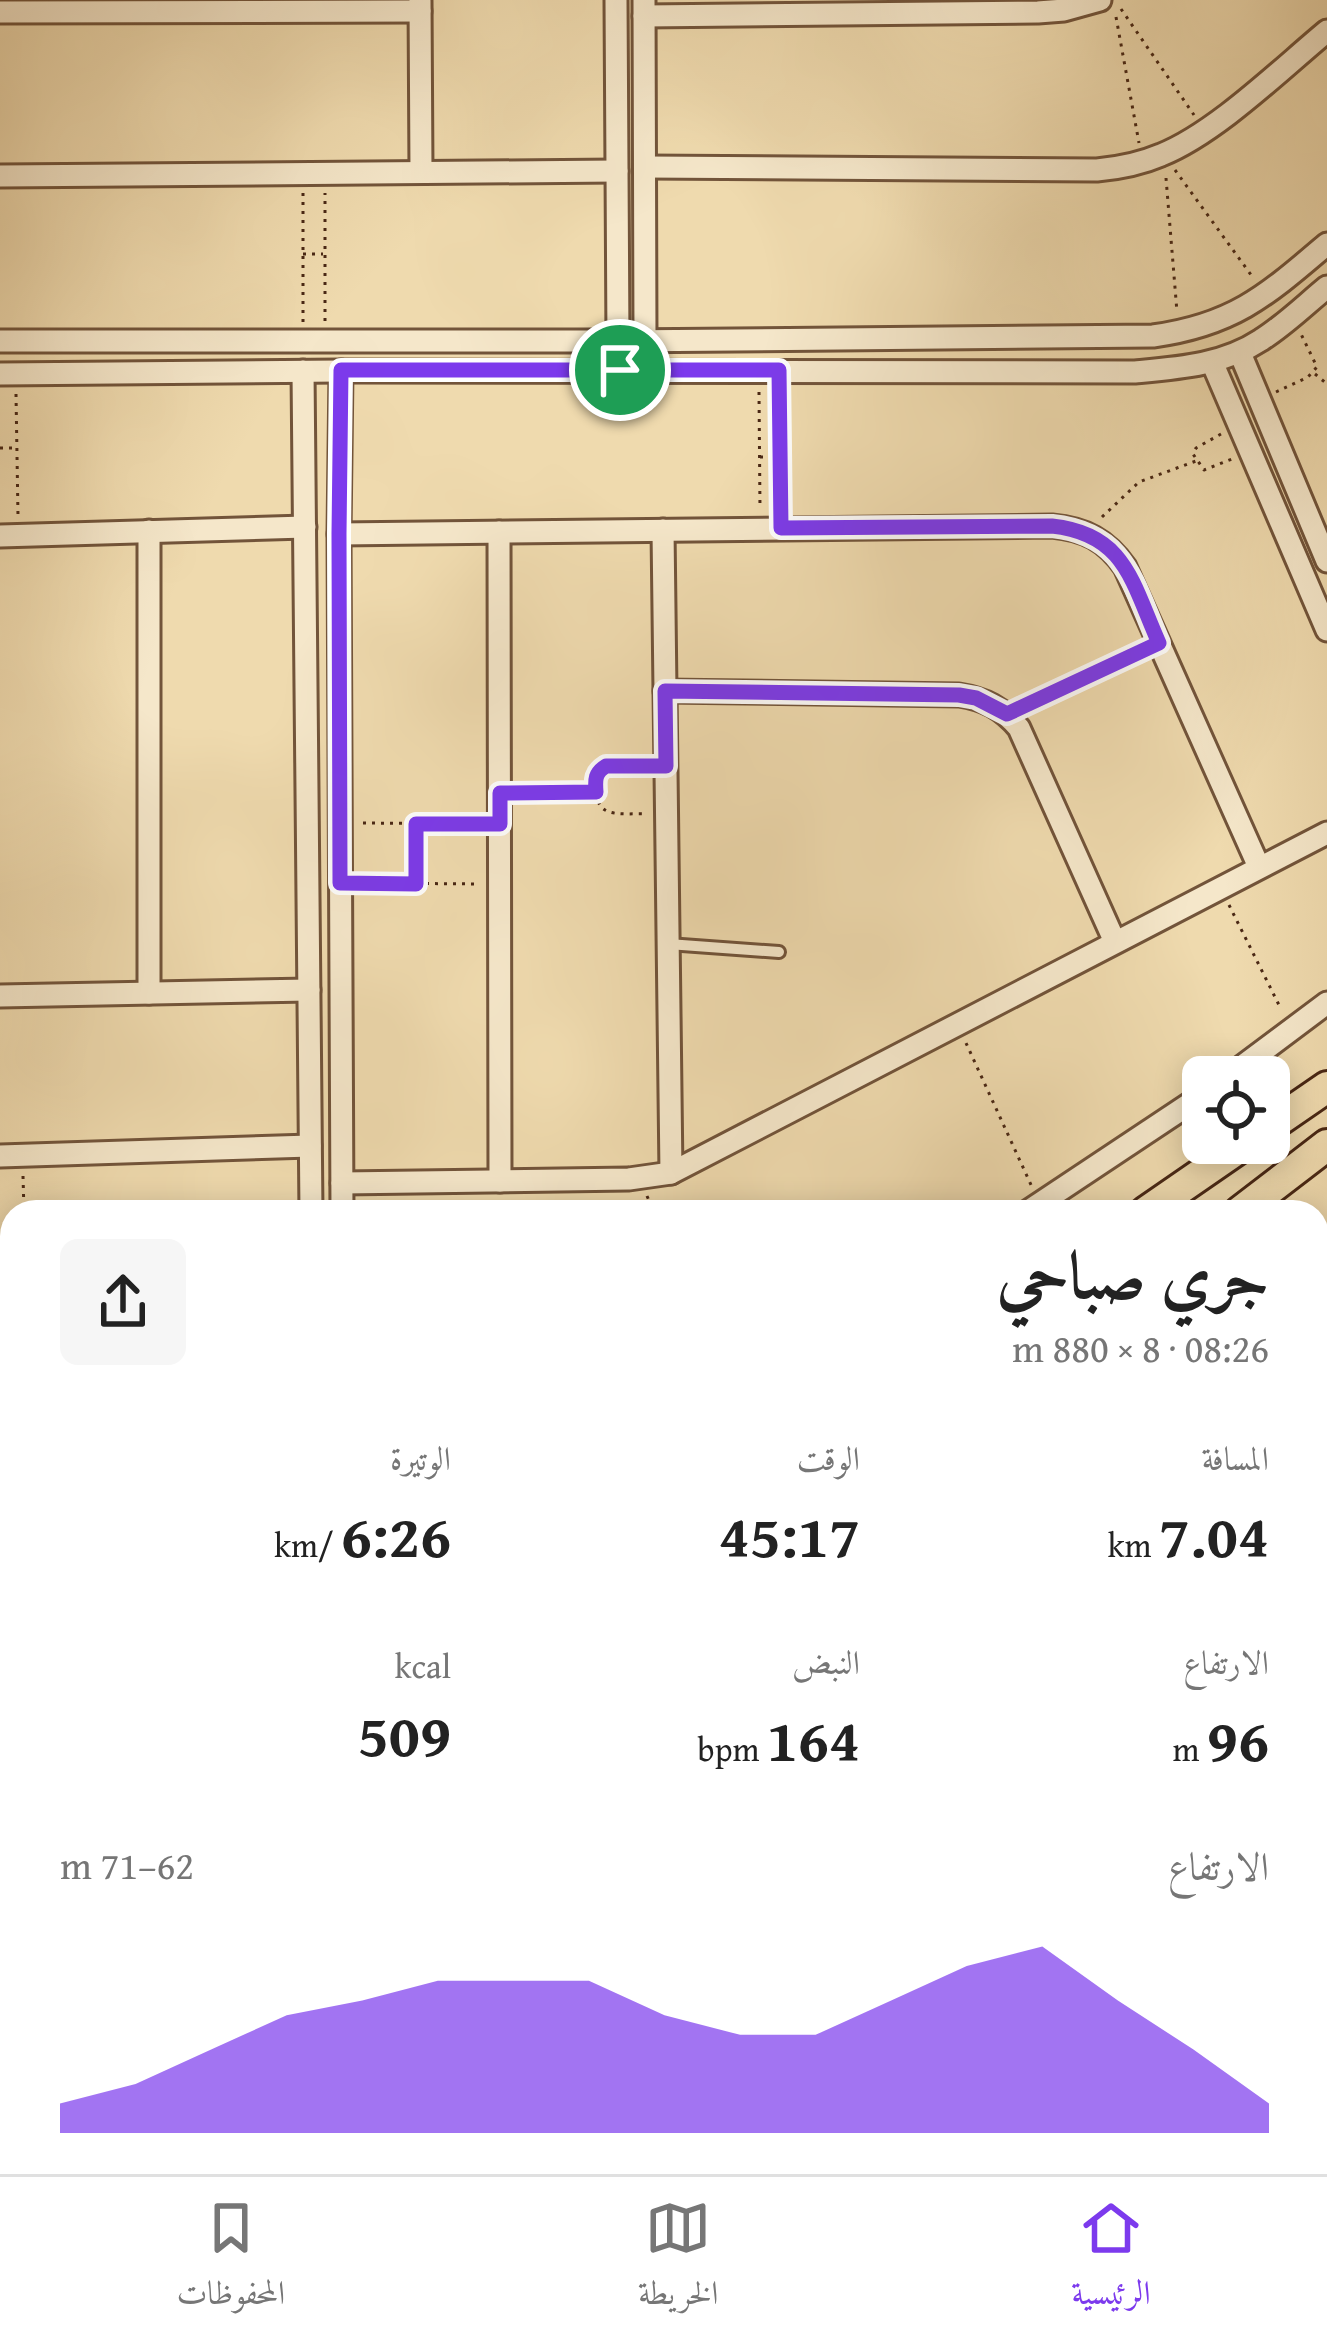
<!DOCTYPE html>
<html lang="ar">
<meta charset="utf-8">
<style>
:root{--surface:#fff;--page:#f6f6f6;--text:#222;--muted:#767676;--line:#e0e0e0;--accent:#7c3aed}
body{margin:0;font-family:"Gentium Book Plus",Amiri,serif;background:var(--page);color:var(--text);direction:rtl;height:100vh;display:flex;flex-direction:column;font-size:45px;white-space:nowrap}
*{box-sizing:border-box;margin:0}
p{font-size:39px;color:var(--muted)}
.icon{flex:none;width:66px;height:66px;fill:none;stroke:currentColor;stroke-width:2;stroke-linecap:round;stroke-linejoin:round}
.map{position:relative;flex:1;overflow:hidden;direction:ltr}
.panel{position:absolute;left:0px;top:1200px;width:1329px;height:975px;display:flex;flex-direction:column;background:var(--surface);border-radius:36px 36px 0 0;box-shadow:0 6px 30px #0003;direction:rtl}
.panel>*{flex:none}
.tools{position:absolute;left:1182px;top:1056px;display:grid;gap:24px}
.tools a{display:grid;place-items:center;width:108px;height:108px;border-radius:18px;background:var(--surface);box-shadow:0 6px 30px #0003;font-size:60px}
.pin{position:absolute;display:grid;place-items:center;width:102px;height:102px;color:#fff;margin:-51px;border:6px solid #fff;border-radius:50%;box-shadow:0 3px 12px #0007}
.round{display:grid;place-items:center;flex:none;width:126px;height:126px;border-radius:18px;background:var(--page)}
.head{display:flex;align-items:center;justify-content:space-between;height:204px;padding:0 60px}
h1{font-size:66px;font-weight:700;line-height:90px}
.figures{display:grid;grid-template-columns:repeat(3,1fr);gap:18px;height:204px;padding:12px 60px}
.figures div{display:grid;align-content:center}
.figures b{font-size:60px;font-weight:700}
.figures small{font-size:33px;font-weight:400}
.figures p{font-size:33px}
.chart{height:336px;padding:24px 60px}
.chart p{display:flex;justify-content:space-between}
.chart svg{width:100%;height:216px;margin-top:12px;fill:var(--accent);opacity:.7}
.menu{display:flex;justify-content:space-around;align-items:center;height:168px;border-top:3px solid var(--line);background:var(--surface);font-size:33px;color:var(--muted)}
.menu a{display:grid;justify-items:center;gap:6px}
.menu .current{color:var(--accent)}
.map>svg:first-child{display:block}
</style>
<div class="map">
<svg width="1327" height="2174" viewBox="0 0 1327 2174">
<rect width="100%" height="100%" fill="#efdaae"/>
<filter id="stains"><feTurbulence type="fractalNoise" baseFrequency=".00167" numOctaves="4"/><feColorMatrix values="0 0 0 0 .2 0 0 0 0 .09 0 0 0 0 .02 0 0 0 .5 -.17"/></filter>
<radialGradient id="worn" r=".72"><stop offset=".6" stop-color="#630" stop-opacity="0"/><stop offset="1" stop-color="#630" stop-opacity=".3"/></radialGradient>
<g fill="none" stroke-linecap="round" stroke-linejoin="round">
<defs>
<g id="lane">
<polyline points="668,944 779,952"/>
<polyline points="0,1680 12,1682"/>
</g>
<g id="street">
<polyline points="616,0 618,341"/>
<polyline points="644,0 645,341"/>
<polyline points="420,1 421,172"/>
<polyline points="0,12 420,11"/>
<polyline points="644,16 1038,12 1064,10 1100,0"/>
<path d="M645 167 1097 170C1119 168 1140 164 1161 155 1216 133 1280 70 1327 31"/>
<polyline points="0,176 617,171"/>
<path d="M0 341H618L1153 336C1234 325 1267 295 1327 244"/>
<polyline points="1240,353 1327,561"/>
<polyline points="1212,362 1327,630"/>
<polyline points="303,371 311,1212"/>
<polyline points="341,371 339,534 342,1212"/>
<path d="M0 374 341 371 1135 372C1179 368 1223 365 1261 340 1285 325 1305 305 1327 287"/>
<polyline points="663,530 671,1173"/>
<polyline points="149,531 149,993"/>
<polyline points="499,532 500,1181"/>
<path d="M339 534 1052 526C1085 529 1106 540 1125 567L1259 867"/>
<polyline points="0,536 305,527"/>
<path d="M665 691 959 695C985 699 1002 708 1019 728L1115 942"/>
<polyline points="0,996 309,990"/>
<polyline points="1228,1077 1327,1003"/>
<polyline points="0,1156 310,1146"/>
<polyline points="342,1183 629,1179 671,1173 1327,833"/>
<polyline points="1027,1212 1203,1095"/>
<polyline points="1317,1323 1327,1403"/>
<polyline points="0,1332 12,1332"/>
<polyline points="0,1731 12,1730"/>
<polyline points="1317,1765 1327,1765"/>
<polyline points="1317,2154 1327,2154"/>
<polyline points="240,2163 240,2174"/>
<polyline points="942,2163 942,2174"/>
<polyline points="533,2174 534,2163"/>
<polyline points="714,2174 714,2163"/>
<polyline points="802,2174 802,2163"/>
</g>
<g id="primary">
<polyline points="1269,1127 1327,1087"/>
<polyline points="1146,1212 1246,1143"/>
<polyline points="1240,1212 1327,1145"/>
<polyline points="0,1419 12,1419"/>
<polyline points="0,1498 12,1498"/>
<polyline points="0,1536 12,1534"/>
</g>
</defs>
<use href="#lane" stroke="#72543a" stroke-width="16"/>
<use href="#street" stroke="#72543a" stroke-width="27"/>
<use href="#primary" stroke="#492714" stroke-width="36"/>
<g stroke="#492714" stroke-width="3" stroke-dasharray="3 6" stroke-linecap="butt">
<polyline points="1121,9 1194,115"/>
<polyline points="1116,17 1139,143"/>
<polyline points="1175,170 1254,279"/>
<polyline points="1166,178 1177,312"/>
<polyline points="303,254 323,254"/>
<polyline points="325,321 325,193"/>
<polyline points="303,322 303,193"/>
<polyline points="1315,374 1327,384"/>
<polyline points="759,392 760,509"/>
<polyline points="779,392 781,508"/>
<polyline points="1276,392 1308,377 1317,367 1301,334"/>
<polyline points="16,394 18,516"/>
<polyline points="1221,434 1196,448 1193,454 1204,470 1232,459"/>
<polyline points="0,448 15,448"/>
<polyline points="760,457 779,457"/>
<polyline points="1102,517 1139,482 1196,461"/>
<polyline points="1025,706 1141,651"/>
<path d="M646 766C635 766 615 762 605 766 590 773 593 803 605 810 615 816 634 813 646 814"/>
<polyline points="520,793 594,792"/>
<polyline points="363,823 480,824"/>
<polyline points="415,882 416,826"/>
<polyline points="363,883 480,884"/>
<polyline points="1229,905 1281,1009"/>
<polyline points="966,1043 1032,1187"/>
<polyline points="23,1176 24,1212"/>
<polyline points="647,1196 654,1212"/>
<polyline points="628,1212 629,1199"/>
</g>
<use href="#lane" stroke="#f5e7ca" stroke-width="10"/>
<use href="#street" stroke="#f5e7ca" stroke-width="21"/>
<use href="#primary" stroke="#efdaae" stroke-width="30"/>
</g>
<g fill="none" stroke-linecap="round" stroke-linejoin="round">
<defs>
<path id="route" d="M341 370H779L781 528 1052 526C1126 534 1132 583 1159 643L1007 714 976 698 959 695 665 691 666 766H606C595 773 595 779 596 792L500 793V824H416V884L340 883 339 534Z"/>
</defs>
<use href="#route" stroke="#fff" stroke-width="24"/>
<use href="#route" stroke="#7c3aed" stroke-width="15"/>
</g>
<rect width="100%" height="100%" filter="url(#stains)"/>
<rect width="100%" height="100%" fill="url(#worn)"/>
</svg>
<div class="tools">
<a><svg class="icon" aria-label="locate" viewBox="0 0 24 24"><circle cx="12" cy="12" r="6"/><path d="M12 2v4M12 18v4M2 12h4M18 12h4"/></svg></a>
</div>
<div class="pin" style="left:620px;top:370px;background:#1e9e55"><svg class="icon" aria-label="arrive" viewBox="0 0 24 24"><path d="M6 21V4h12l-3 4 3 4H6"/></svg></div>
<section class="panel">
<div class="head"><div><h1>جري صباحي</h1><p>08:26 · 8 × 880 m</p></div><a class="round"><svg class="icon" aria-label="share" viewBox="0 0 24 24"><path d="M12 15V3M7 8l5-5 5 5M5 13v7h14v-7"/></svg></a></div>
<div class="figures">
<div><p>المسافة</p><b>7.04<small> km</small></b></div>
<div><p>الوقت</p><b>45:17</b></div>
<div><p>الوتيرة</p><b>6:26<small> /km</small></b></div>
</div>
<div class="figures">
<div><p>الارتفاع</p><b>96<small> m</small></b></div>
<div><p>النبض</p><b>164<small> bpm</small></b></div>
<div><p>kcal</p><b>509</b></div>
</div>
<div class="chart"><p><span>الارتفاع</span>62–71 m</p>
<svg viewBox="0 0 160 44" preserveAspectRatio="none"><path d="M0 44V38L10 34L20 27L30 20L40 17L50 13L60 13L70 13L80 20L90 24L100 24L110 17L120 10L130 6L140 17L150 27L160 38V44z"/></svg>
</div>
</section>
</div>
<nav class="menu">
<a class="current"><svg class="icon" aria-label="home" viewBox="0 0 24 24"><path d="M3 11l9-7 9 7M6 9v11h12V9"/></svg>الرئيسية</a>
<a><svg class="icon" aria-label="map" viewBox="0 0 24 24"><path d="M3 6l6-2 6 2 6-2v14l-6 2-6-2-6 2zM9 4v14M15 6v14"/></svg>الخريطة</a>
<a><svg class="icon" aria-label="saved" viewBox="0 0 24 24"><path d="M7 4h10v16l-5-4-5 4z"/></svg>المحفوظات</a>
</nav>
